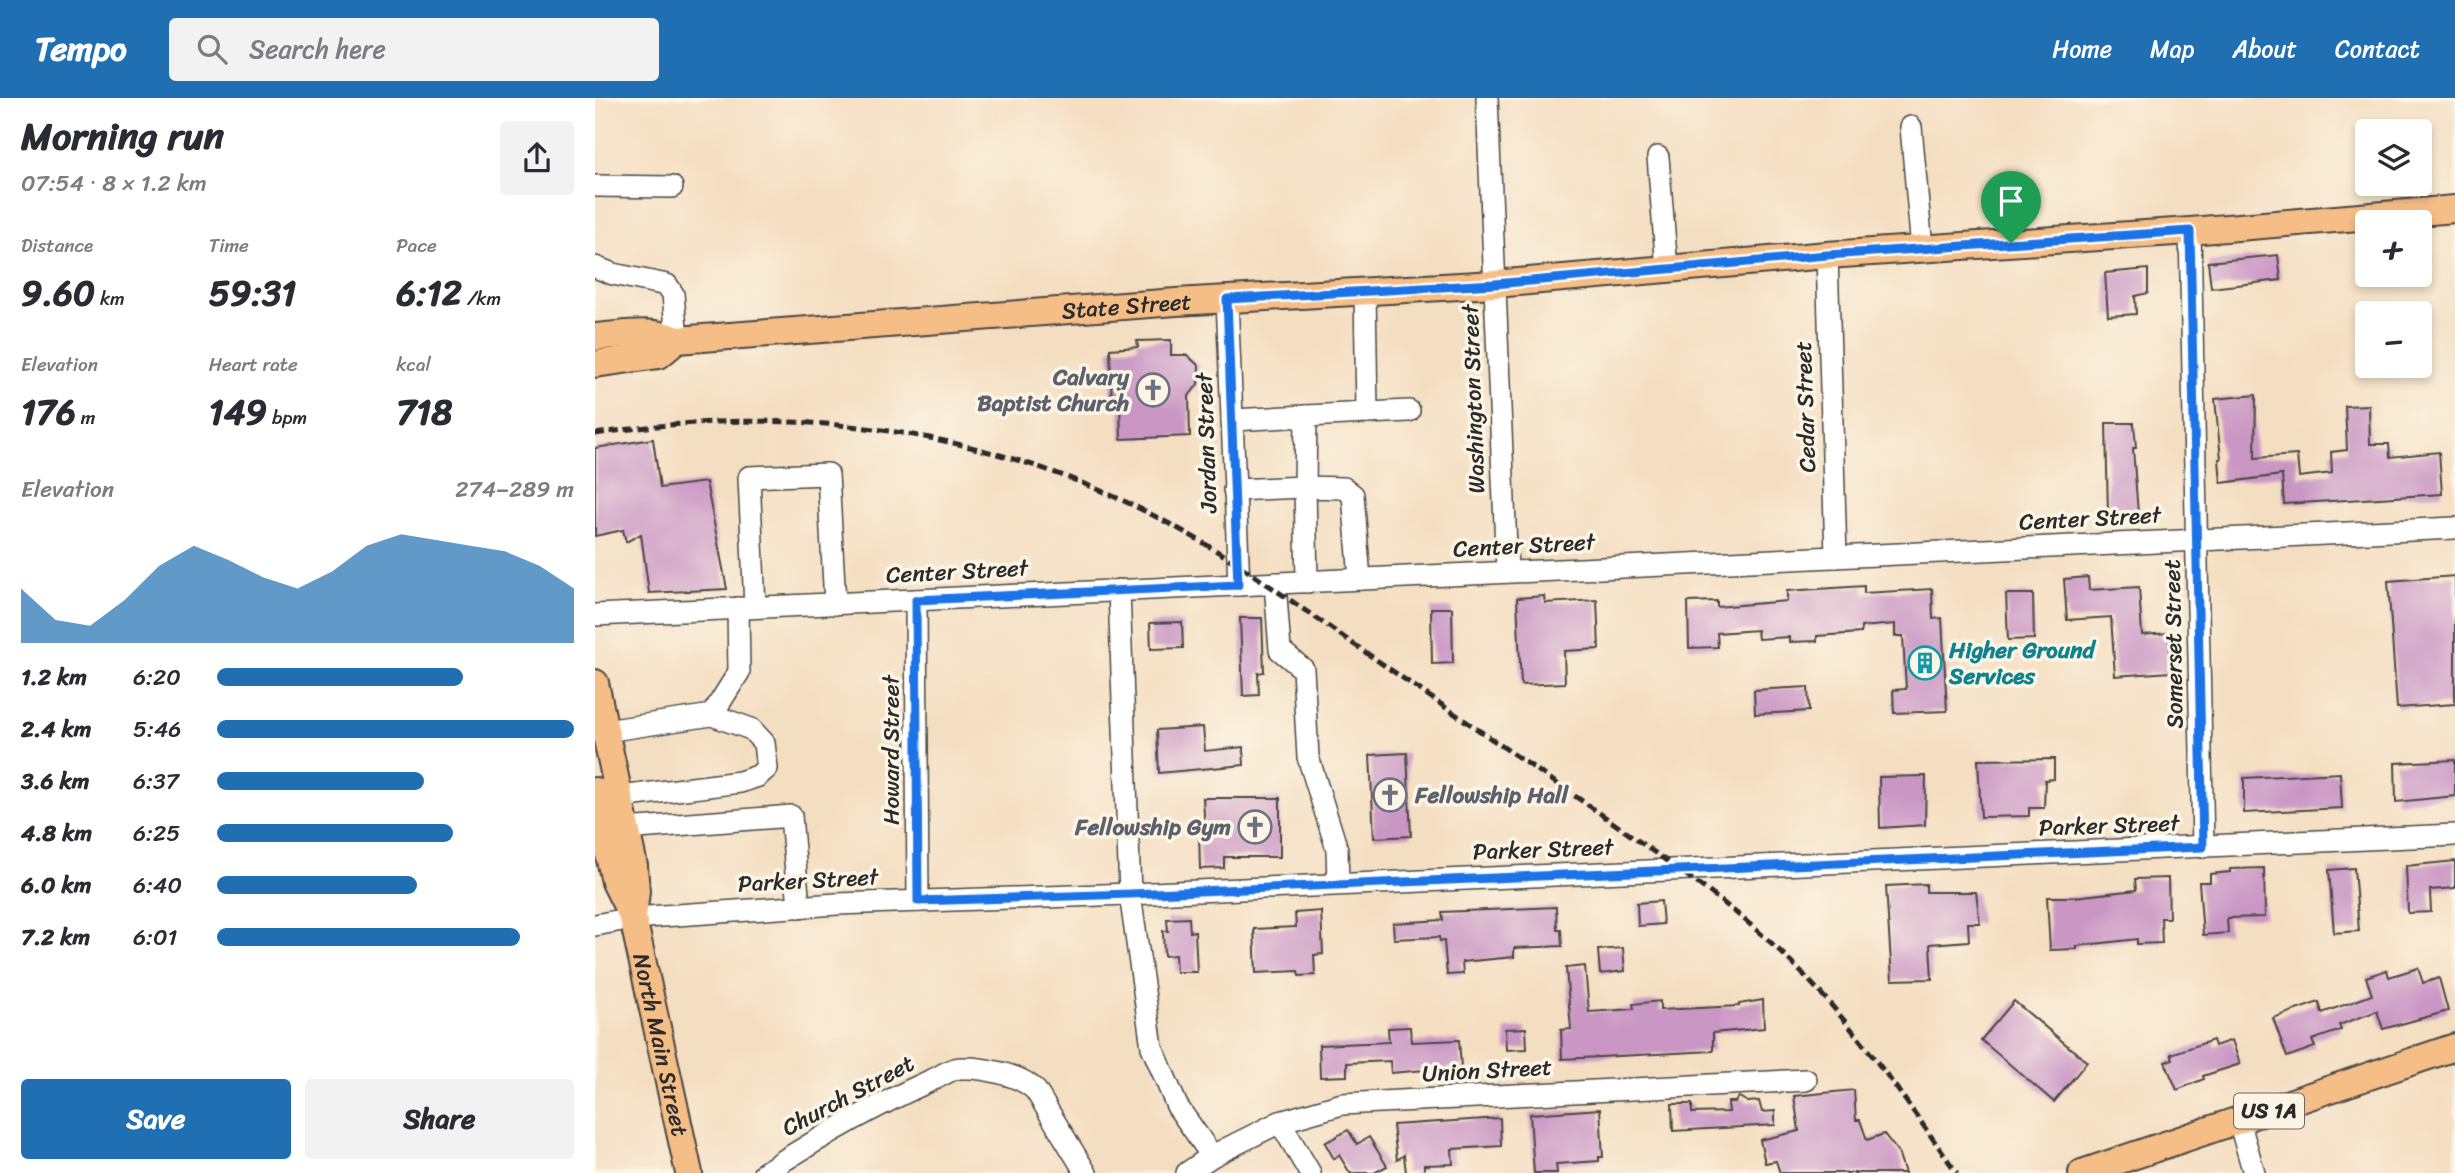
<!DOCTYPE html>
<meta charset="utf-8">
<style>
:root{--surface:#fff;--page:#f2f2f3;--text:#2b2b33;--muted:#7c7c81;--accent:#1f6fb2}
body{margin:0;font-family:Sriracha,sans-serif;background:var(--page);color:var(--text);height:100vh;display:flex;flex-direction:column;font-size:26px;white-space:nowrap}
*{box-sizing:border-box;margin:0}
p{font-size:23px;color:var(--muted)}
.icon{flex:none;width:38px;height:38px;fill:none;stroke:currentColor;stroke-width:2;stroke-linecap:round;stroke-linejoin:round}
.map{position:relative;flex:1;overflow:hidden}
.side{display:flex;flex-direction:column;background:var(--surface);width:595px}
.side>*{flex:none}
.fabs{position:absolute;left:1760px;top:21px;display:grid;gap:14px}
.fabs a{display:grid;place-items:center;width:77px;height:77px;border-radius:7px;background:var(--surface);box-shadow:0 4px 10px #0003;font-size:35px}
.pin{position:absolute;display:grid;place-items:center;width:60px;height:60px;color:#fff;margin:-72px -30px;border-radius:50% 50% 50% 0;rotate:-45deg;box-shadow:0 0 7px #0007}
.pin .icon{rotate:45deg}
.round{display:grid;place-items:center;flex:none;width:74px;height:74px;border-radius:7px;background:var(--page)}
.overview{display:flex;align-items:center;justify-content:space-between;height:119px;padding:0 21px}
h1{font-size:38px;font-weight:700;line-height:52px}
.stats{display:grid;grid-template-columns:repeat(3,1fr);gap:10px;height:119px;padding:7px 21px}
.stats div{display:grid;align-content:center}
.stats b{font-size:35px;font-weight:700}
.stats small{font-size:19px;font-weight:400}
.stats p{font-size:19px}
.chart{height:196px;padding:14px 21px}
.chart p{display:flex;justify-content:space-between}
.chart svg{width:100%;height:126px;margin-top:7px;fill:var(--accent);opacity:.7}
.primary-button{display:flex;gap:14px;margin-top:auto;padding:14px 21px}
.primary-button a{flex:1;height:80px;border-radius:7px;background:var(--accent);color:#fff;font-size:28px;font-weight:700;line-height:80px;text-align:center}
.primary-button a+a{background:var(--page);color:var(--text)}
ul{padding:0 21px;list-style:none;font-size:23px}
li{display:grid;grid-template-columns:112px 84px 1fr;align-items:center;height:52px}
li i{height:18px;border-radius:9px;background:var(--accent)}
header{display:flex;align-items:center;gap:42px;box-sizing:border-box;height:98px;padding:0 35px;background:var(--accent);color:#fff}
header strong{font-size:33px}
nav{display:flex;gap:38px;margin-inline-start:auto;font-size:24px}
.search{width:490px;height:63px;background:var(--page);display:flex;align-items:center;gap:18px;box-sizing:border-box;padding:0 24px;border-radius:7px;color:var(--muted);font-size:26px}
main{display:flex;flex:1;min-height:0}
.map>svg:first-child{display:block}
</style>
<header>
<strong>Tempo</strong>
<div class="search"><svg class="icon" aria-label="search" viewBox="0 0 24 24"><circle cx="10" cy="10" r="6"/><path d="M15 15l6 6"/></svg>Search here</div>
<nav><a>Home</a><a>Map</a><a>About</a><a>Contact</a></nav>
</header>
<main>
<section class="side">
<div class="overview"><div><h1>Morning run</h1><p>07:54 · 8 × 1.2 km</p></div><a class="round"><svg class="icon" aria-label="share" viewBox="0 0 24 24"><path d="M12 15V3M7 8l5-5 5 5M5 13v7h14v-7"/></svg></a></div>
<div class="stats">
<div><p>Distance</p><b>9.60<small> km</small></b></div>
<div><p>Time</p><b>59:31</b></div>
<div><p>Pace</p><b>6:12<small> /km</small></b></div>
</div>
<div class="stats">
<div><p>Elevation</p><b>176<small> m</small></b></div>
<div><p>Heart rate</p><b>149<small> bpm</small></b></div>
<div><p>kcal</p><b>718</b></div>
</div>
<div class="chart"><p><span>Elevation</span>274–289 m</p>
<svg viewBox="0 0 160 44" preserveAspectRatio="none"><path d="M0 44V25L10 36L20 38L30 29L40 17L50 10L60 15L70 21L80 25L90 19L100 10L110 6L120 8L130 10L140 12L150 17L160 25V44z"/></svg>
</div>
<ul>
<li><b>1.2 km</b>6:20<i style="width:69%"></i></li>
<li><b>2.4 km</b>5:46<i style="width:100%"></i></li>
<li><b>3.6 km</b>6:37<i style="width:58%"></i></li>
<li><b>4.8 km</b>6:25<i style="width:66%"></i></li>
<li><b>6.0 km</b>6:40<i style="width:56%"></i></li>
<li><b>7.2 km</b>6:01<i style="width:85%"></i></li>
</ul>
<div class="primary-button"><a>Save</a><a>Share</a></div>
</section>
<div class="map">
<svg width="1860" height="1075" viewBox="0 0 1860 1075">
<rect width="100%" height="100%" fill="#fcf5e5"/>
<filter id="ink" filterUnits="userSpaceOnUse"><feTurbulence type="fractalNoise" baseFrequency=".0143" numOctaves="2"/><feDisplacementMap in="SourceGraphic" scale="14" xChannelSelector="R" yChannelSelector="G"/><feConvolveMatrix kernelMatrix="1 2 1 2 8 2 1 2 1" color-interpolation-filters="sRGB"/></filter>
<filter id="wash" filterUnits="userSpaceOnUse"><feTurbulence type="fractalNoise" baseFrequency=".00686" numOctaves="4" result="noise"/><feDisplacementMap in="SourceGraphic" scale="28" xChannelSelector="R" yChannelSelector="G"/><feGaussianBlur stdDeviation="1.57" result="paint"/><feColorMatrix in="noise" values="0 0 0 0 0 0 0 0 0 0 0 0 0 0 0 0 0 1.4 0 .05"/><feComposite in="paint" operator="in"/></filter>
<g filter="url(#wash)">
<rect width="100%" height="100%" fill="#f4dec1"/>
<g id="blocks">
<g fill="#ca97c5">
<polygon points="1683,157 1686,182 1616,190 1613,164"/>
<polygon points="1553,171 1553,195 1540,198 1541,216 1513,218 1510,175"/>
<polygon points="576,242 576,257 592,257 604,268 603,286 594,298 595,338 526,341 525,306 517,307 515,251 543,249 542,243"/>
<polygon points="1661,297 1660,360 1702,357 1704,379 1737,375 1736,354 1752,352 1750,308 1774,307 1775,346 1794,346 1795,359 1844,354 1847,396 1689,406 1687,377 1626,385 1624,361 1626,361 1620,301"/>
<polygon points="1511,325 1539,325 1541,350 1538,350 1543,416 1513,417"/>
<polygon points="58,341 65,390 111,384 132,491 54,495 46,436 31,444 28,432 0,438 0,350"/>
<polygon points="1860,478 1860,606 1802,610 1793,483"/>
<polygon points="1493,479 1494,492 1544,489 1547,537 1574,535 1576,574 1520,578 1516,519 1472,522 1469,481"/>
<polygon points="1269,488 1269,495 1337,491 1338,521 1347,520 1352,613 1299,615 1298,592 1311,591 1308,538 1300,538 1300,526 1266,529 1266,535 1222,538 1222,543 1194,544 1194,539 1163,541 1162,532 1122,535 1123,549 1094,550 1093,504 1122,503 1122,509 1192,503 1192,493"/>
<polygon points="1411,496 1438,496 1439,541 1413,542"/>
<polygon points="949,498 950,505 1002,502 1004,551 969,553 970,585 926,587 922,500"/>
<polygon points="836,510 857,510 858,565 837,566"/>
<polygon points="645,520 667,520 669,574 663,575 664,597 648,598"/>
<polygon points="587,524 588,550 556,551 555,525"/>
<polygon points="1213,589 1214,613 1160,616 1159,592"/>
<polygon points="608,629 610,653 648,649 649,667 564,675 562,632"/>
<polygon points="812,655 816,738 779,740 775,657"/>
<polygon points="1459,661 1459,681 1450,682 1449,710 1434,710 1434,718 1386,719 1383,662"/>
<polygon points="1860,662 1860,698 1801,704 1800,665"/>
<polygon points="1745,675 1747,710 1649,715 1649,680"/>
<polygon points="1331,678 1330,727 1285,730 1284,679"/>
<polygon points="608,700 685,700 685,759 629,759 629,770 605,771 604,734 610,734"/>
<polygon points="1860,763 1860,790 1835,792 1836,814 1813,815 1811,768"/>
<polygon points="1669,770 1670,819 1632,820 1633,835 1608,837 1604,784 1615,784 1615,776 1635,774 1635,771"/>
<polygon points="1759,770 1764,833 1739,835 1734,772"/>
<polygon points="1573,780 1574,820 1566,820 1567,845 1542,846 1542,841 1482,848 1482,851 1455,852 1452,799 1479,799 1541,792 1540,781"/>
<polygon points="1331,786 1331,794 1381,794 1385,825 1373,825 1374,843 1335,846 1337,881 1297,882 1291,788"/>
<polygon points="1066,803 1068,826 1043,828 1042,805"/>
<polygon points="961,809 962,832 966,832 967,848 919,850 919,859 867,864 868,876 852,877 849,843 845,843 844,839 799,841 798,825 848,822 847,814"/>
<polygon points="726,813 728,856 719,857 720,877 704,878 703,873 661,875 659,831 701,829 700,815"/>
<polygon points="594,820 595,834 600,833 602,874 581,874 580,857 569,858 568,833 573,833 572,821"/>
<polygon points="1028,850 1030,873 1005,876 1003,852"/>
<polygon points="990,868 994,914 1039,911 1038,906 1065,903 1065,912 1144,908 1144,906 1168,902 1169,930 1118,935 1118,953 967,961 966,932 976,931 971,870"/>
<polygon points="1823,870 1828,885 1844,880 1853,913 1788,931 1782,913 1744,927 1746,932 1717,942 1720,949 1692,959 1678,920 1724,904 1727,915 1777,897 1771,879 1792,872 1794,879"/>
<polygon points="1419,903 1492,964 1459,1004 1386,942"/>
<polygon points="815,929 816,944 864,942 866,969 796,975 795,963 752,965 752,978 725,979 724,947 794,944 793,930"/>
<polygon points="931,930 932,951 911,952 910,931"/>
<polygon points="1618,942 1620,948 1637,942 1645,966 1608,978 1609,981 1582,992 1570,964 1578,961 1576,956"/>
<polygon points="1259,992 1261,1022 1265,1022 1272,1042 1289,1036 1303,1054 1310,1075 1185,1075 1181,1063 1170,1065 1165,1042 1204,1033 1199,998"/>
<polygon points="1144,999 1153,1004 1164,1003 1167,1014 1180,1013 1180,1027 1078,1033 1077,1006 1097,1006 1097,1015 1134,1014 1133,1004 1140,1004"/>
<polygon points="1005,1011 1008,1059 1004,1059 1004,1063 961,1066 962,1075 939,1075 935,1016"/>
<polygon points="905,1020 906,1048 857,1051 858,1066 829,1067 829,1073 811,1075 809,1057 802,1062 798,1027"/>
<polygon points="753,1032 762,1046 774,1039 792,1068 779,1075 755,1075 744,1057 739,1061 730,1045"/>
</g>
</g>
</g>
<g filter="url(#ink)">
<use href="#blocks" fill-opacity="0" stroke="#494642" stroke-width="2"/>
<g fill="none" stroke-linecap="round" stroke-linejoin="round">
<defs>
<g id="minor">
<polyline points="892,0 912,474"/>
<polyline points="1316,29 1327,151"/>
<polyline points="1063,59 1072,171"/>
<polyline points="0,88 77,89"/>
<polyline points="1595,133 1608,749"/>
<polyline points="1232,157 1241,459"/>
<polyline points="0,169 18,176 72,187 78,196 82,242"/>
<polyline points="770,193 772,315"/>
<polyline points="632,201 644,487"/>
<polyline points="711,318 814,313"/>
<polyline points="637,322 711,318 710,389 639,392"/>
<polyline points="712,484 710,389 749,390 758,397 765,481"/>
<polyline points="680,485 685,552 708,571 713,659 742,751 743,786"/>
<polyline points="524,492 535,796 557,949 582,1008 617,1058"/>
<polyline points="321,502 323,803"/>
<polyline points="160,509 154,379 233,376 240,506"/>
<polyline points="0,517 1860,430"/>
<polyline points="10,633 117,617 144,574 143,510"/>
<polyline points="25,699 145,684 163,678 172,670 169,645 156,631 117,617"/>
<polyline points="31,731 196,718 204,809"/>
<polyline points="0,827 38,820 242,806 535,796 1860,737"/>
<polyline points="1644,1023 1659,1075"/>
<polyline points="685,1024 715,1075"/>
<path d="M169 1075C222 1041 279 1008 337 982 346 978 357 970 366 970 388 969 427 977 441 993L491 1075"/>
<polyline points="592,1075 617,1058 685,1024 747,1006 1211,982"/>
</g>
<g id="major">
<path id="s1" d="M0 239C27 237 57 230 82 242L581 204 900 186 1232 157 1595 133 1860 111"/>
<polyline points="0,266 64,257 82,242"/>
<path id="s2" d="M0 585 39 768 41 793 38 820 94 1075"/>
<polyline points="0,693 20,784 38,820"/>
<polyline points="1487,1075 1860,949"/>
</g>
</defs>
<use href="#minor" stroke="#494642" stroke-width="24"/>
<use href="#major" stroke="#494642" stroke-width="30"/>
<use href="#minor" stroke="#fff" stroke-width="21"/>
<use href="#major" stroke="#f6be87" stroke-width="26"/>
<path stroke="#2b2b2b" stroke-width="5" stroke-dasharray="10 5" stroke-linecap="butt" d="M0 336C204 304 403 331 584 431 632 457 676 489 721 520 770 554 819 588 869 622 931 665 995 707 1056 752 1103 785 1149 818 1190 858 1257 923 1308 999 1362 1075"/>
</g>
</g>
<g fill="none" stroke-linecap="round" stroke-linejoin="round" filter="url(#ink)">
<defs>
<polygon id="route" points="1595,133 1608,749 535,796 323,803 321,502 643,487 632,201 900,186 1232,157"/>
</defs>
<use href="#route" stroke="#fff" stroke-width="14"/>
<use href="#route" stroke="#1a73e8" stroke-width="9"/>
</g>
<defs>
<symbol id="church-ring" viewBox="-11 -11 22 22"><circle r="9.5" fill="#fcf5e5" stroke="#6b7280" stroke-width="1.5"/><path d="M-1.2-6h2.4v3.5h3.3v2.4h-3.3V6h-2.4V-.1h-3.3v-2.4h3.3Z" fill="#6b7280"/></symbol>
<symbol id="building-ring" viewBox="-11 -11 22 22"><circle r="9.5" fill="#fcf5e5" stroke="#0f9aa8" stroke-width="1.5"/><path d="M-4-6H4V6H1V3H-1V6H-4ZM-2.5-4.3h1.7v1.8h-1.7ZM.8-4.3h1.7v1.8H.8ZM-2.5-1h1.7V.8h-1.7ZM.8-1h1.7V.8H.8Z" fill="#0f9aa8"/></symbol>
</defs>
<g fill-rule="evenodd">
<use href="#church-ring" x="539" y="273" width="38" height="38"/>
<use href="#building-ring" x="1311" y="546" width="38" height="38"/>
<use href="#church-ring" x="776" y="678" width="38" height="38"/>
<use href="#church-ring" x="641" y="710" width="38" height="38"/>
</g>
<g text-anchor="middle" stroke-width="7" stroke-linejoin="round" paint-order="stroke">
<rect fill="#fcf5e5" stroke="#6a6863" stroke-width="2" x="1639" y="995.5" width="70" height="35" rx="5"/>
<g font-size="21" font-weight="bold" fill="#2b2b2b">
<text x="1674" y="1020">US 1A</text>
</g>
<g font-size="23" fill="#2b2b2b" stroke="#fcf5e5">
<text dy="8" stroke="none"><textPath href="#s1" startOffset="534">State Street</textPath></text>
<text transform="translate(878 301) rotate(-92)" y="8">Washington Street</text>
<text transform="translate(1210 309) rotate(-92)" y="8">Cedar Street</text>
<text transform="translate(611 345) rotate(-92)" y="8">Jordan Street</text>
<text transform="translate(1495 420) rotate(-3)" y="8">Center Street</text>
<text transform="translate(929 447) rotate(-3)" y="8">Center Street</text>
<text transform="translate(362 473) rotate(-3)" y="8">Center Street</text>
<text transform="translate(1578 546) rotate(-91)" y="8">Somerset Street</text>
<text transform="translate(296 652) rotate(-90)" y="8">Howard Street</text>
<text transform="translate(1514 727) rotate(-2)" y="8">Parker Street</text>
<text transform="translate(948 751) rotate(-2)" y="8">Parker Street</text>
<text transform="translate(213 782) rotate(-3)" y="8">Parker Street</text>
<text dy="8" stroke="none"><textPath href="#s2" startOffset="369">North Main Street</textPath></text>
<text transform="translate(892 972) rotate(-3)" y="8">Union Street</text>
<text transform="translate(253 997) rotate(-28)" y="8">Church Street</text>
</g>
<g font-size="23" font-weight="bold" fill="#5b616d" stroke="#fcf5e5" text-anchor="end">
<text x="534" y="287">Calvary<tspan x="534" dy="26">Baptist Church</tspan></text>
<text x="820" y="705" text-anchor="start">Fellowship Hall</text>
<text x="636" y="737">Fellowship Gym</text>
</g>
<g font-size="23" font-weight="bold" fill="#0d838f" stroke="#fcf5e5" text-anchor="start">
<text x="1354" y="560">Higher Ground<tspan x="1354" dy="26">Services</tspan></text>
</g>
</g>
</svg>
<div class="fabs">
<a><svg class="icon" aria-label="layers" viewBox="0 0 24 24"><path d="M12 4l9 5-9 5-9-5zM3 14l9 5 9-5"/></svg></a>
<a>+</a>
<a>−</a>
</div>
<div class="pin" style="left:1416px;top:145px;background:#1e9e55"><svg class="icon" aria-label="arrive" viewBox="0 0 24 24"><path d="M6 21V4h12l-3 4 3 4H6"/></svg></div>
</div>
</main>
